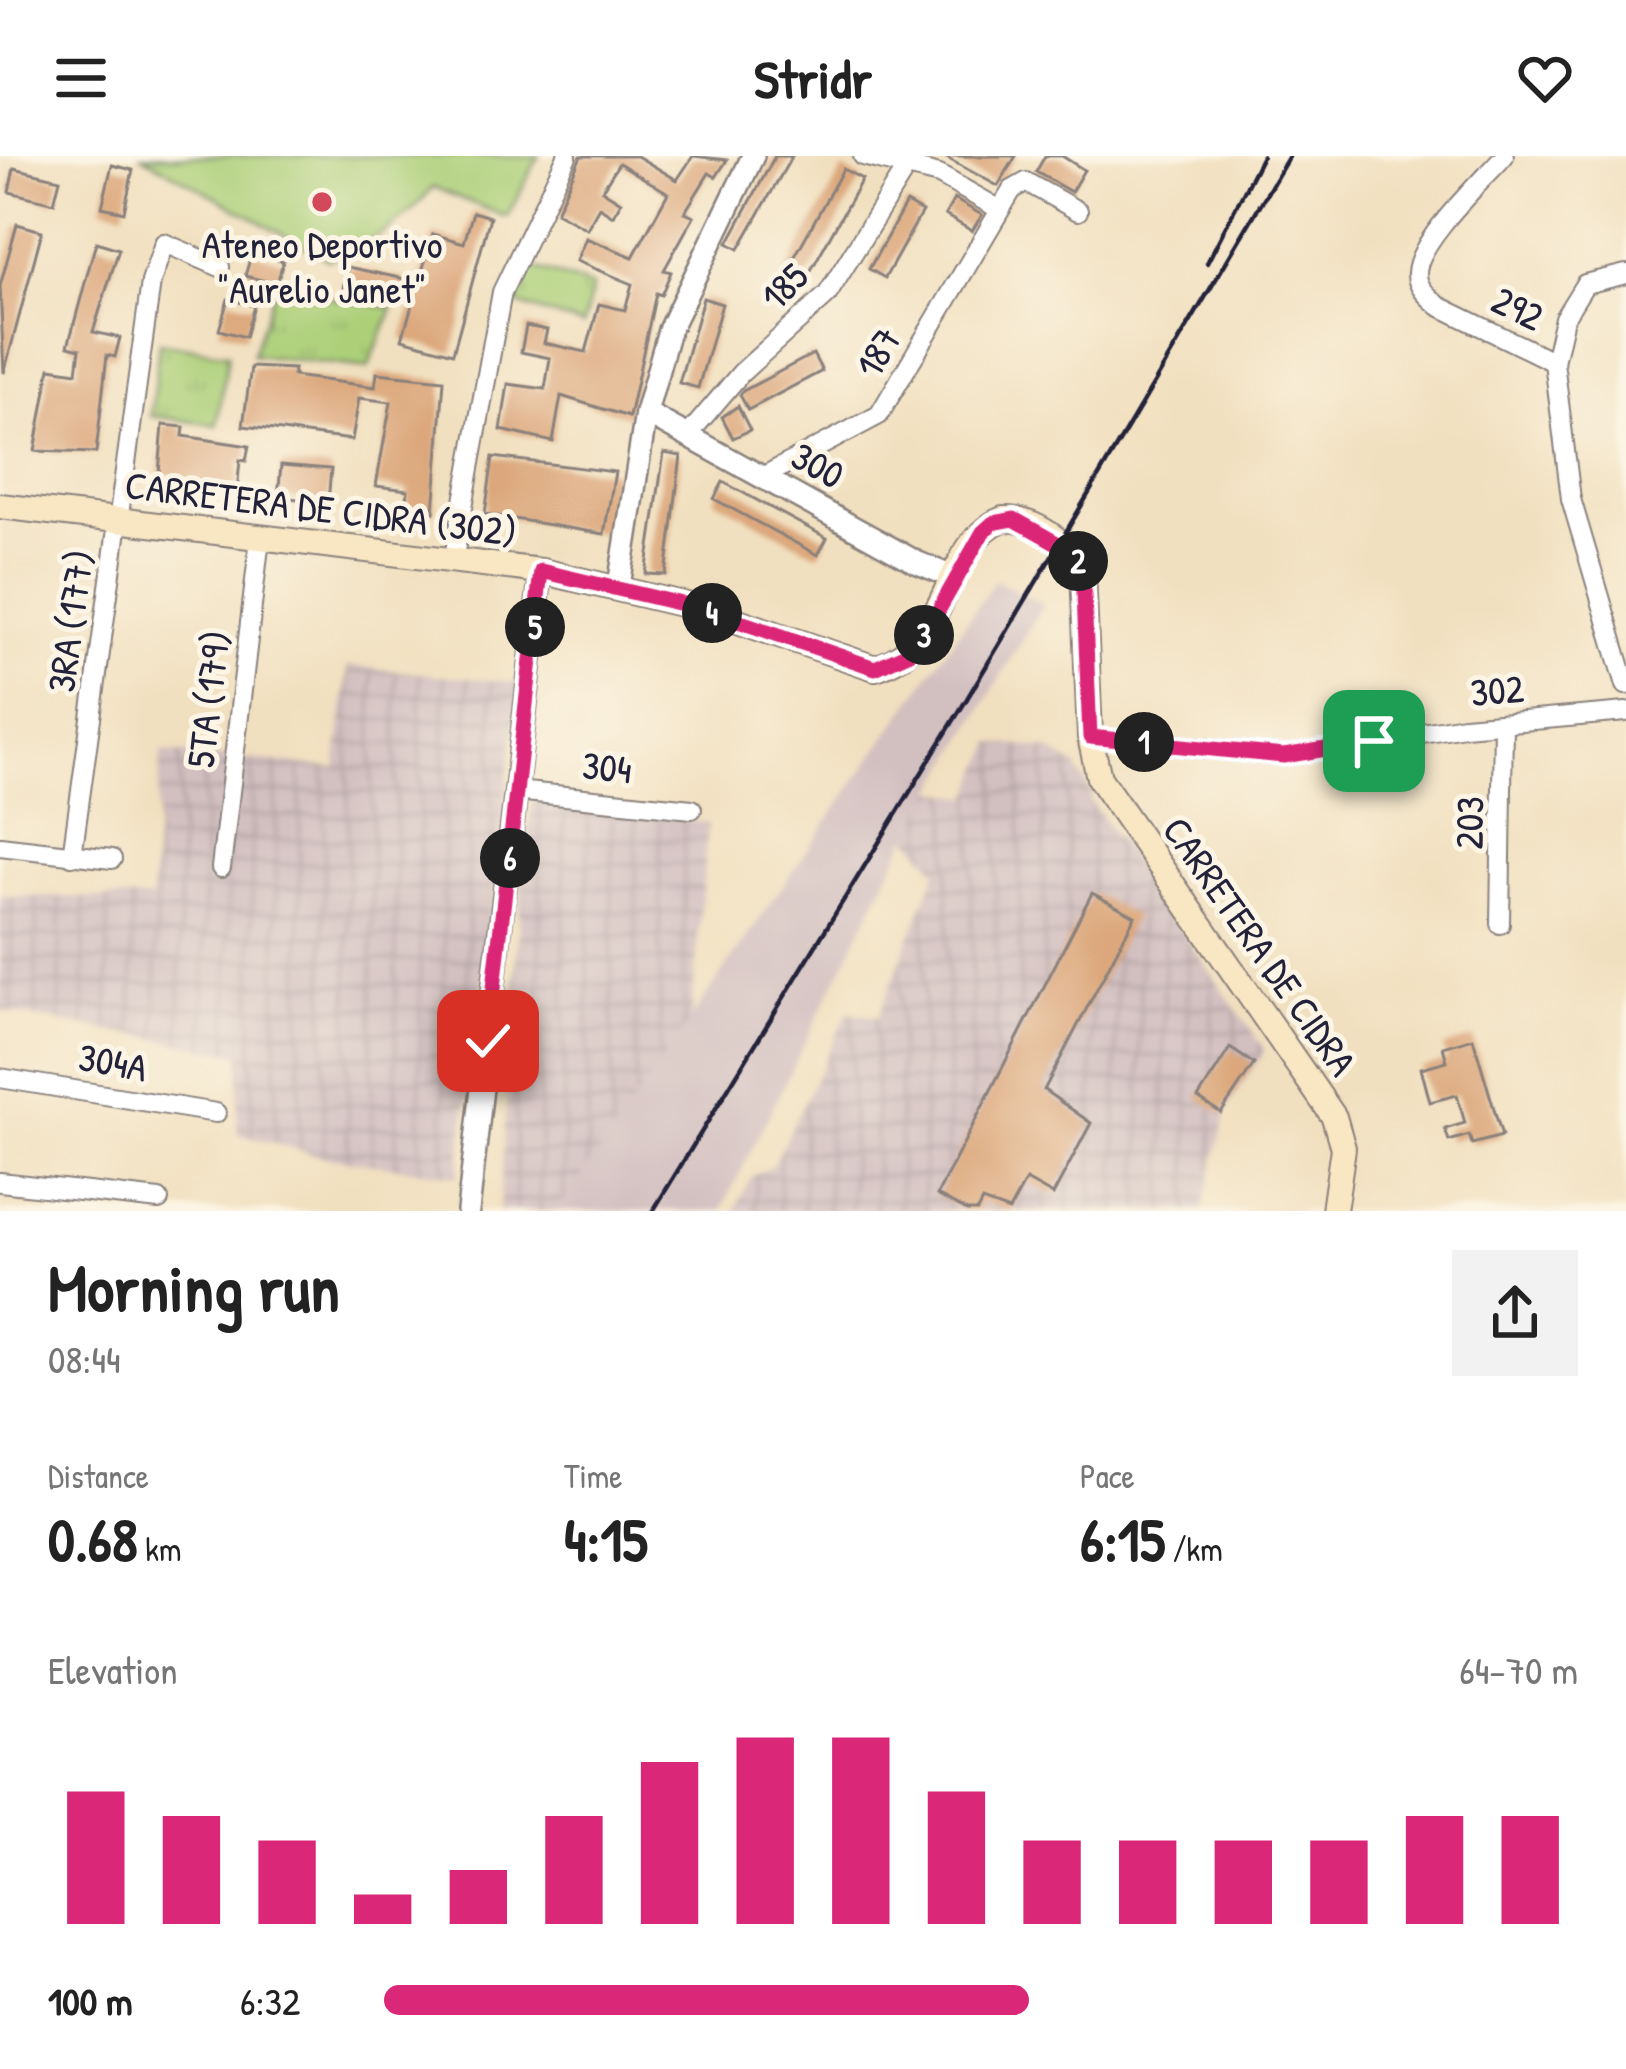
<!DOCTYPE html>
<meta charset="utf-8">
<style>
:root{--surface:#fff;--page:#f2f2f2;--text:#222;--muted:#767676;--accent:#db2777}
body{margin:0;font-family:"Patrick Hand",sans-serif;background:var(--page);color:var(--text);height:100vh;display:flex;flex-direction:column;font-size:45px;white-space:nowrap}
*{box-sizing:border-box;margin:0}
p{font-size:39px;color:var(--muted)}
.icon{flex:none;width:66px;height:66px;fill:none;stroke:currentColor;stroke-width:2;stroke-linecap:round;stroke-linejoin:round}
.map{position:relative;height:1055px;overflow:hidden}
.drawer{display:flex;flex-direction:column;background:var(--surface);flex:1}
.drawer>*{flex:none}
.pin{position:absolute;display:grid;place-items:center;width:102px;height:102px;color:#fff;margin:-51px;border-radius:24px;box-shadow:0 6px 18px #0006}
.km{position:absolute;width:60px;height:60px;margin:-30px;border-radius:50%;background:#222;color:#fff;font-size:33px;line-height:60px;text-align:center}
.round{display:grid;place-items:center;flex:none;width:126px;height:126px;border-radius:0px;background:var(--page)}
.overview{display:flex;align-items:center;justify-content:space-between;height:204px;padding:0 48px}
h1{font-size:66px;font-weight:700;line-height:90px}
.stats{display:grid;grid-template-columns:repeat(3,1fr);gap:18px;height:204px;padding:12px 48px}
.stats div{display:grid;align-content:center}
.stats b{font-size:60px;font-weight:700}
.stats small{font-size:33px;font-weight:400}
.stats p{font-size:33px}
.chart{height:336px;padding:24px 48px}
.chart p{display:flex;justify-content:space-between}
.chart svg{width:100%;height:216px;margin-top:12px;stroke:var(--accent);stroke-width:6}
ul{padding:0 48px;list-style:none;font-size:39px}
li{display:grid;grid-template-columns:192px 144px 1fr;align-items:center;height:90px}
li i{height:30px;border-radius:15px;background:var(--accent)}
header{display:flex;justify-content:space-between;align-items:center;height:156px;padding:0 48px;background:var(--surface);font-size:54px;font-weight:700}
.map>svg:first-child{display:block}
</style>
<header><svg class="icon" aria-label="menu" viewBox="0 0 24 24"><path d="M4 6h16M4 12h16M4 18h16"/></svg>Stridr<svg class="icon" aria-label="heart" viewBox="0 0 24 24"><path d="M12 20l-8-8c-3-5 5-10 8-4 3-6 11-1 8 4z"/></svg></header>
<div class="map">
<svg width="1626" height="1055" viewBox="0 0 1626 1055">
<defs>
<pattern id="industrial-grid" width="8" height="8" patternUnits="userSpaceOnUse" patternTransform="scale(3)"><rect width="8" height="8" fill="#d2bfc0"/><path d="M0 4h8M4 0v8" fill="none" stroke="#b4a4a6"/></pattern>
<pattern id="grass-tufts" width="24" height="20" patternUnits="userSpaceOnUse" patternTransform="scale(3)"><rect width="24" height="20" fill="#accf78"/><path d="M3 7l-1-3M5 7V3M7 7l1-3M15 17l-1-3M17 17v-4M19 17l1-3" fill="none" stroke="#94b169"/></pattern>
</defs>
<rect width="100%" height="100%" fill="#fcf5e5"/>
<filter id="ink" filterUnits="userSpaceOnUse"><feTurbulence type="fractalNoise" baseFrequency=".00833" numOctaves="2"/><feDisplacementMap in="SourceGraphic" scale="24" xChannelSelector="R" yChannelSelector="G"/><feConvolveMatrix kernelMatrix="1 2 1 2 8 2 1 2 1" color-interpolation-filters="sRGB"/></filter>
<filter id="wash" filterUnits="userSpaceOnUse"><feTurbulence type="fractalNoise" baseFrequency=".004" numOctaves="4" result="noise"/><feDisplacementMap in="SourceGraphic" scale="48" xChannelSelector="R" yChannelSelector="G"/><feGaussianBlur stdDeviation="2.7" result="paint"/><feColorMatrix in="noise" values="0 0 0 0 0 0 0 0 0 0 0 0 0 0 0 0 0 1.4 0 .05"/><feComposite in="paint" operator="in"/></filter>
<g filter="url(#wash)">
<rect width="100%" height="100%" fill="#f1e0bf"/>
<g fill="url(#industrial-grid)">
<polygon points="348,510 520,527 458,1020 325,1001 237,978 240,898 0,855 0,740 151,743 161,595 336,612"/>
<polygon points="993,587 1048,593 1075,610 1092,638 1090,645 1265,894 1228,951 1202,1055 734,1055 751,1021 772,1010 848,856 878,861 937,714 908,680 934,634 970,641"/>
<polygon points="533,640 708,667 691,867 557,1055 499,1055 522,720"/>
</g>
<polygon fill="#d2bfc0" points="995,424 1043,448 908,680 721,1055 557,1055"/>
<g fill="url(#grass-tufts)" stroke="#67785a" stroke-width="3">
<polygon points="526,109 593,131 583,169 516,148"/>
<polygon points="275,133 393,152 368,212 252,199"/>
<polygon points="159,186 228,198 217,269 151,260"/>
</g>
<path fill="#accf78" stroke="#67785a" stroke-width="3" d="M142 0H539L507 61 433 31C403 68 373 87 328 103Z"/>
<g id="blocks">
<g fill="#dca77b">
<polygon points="581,0 637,0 677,24 693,0 727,4 716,21 709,17 685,56 694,60 664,114 671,116 661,139 656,137 629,261 561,240 553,286 501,274 508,228 545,233 550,202 521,196 526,170 547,174 544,187 586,196 599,148 625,154 632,128 576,105 586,82 633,101 668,37 619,7 602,34 621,46 613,60 599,51 587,73 556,56"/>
<polygon points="775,0 792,0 739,93 728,87"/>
<polygon points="943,0 1016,0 998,30"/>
<polygon points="1045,0 1062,0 1084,14 1071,36 1036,16"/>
<polygon points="112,9 133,14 124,56 102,51"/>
<polygon points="14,12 60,23 54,47 9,36"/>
<polygon points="843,13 862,23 801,132 783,122"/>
<polygon points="954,43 982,59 972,75 945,59"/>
<polygon points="906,47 922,56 885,122 869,113"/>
<polygon points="473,56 490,61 453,197 402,183 413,146 343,132 348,111 419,126 433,78 464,87"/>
<polygon points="17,68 42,75 4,217 0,130"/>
<polygon points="96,86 119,93 93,176 120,182 115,201 107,199 96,297 35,295 50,212 77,216 80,193 68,190"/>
<polygon points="252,96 283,105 277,128 245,120"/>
<polygon points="703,142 722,148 698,232 679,227"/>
<polygon points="228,143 254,150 245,181 219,174"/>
<polygon points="813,198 822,215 748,254 740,239 743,235"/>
<polygon points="251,211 294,213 293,220 375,231 377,217 444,224 434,356 406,353 408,334 376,330 391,246 359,242 352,284 243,270"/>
<polygon points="738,250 750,274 733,282 722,261"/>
<polygon points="163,269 184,271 183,280 249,290 246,305 240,304 237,336 158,329"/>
<polygon points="664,297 681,300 666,419 646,418"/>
<polygon points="493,301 615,316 604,378 485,358"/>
<polygon points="281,309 331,313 328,346 278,341"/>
<polygon points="723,326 827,382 818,399 714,343"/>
<polygon points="1092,737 1135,760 1044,934 1091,967 1053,1039 1026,1024 1009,1055 982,1045 977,1055 967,1055 937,1039"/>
<polygon points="1473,882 1502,980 1472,988 1469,979 1449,985 1445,973 1465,967 1457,939 1430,946 1421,912 1447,905 1443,891"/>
<polygon points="1230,892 1254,908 1221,957 1198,942"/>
</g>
</g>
</g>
<g filter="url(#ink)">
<use href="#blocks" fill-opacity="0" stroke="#8a817d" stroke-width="3"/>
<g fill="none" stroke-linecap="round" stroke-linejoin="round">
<defs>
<g id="minor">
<polyline points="863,0 939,19 999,53"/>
<path d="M1504 0C1482 25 1416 86 1417 118 1417 132 1429 141 1439 150L1554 206"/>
<polyline points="1626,118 1585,128 1564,162 1554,206 1571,343 1626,529"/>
<polyline points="689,278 741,217 827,139 906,12"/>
<polyline points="764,320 879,259 1012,34 1026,26 1078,55"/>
<polyline points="453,406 502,136 567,0"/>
<polyline points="1090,581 1284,600 1464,570 1626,556"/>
<polyline points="516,635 692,653"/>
<polyline points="0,690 112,703"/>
<polyline points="72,700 151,126 164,87 220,111"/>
<polyline points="221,712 260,382"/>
<polyline points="1500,768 1503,567"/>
<polyline points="0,922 216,957"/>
<polyline points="0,1026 159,1044"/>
</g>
<g id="tertiary">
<polyline points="646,257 916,406 955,422"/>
<polyline points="619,430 646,257 669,174 753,0"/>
<polyline points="468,1055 541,415"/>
</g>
<path id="secondary" d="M0 350 541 415 703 453 875 512C952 490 941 388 1003 363 1035 362 1069 388 1083 415L1090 581 1099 622 1334 961 1343 992 1334 1055"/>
</defs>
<use href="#minor" stroke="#8a817d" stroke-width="22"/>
<use href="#tertiary" stroke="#8a817d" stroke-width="26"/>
<use href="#secondary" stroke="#8a817d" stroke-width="28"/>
<use href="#minor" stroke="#fff" stroke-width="18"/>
<use href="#tertiary" stroke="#fff" stroke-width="21"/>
<use href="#secondary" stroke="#f9e7c3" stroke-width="24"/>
<g stroke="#22223b" stroke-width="4.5">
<polyline points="1207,107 1262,0"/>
<polyline points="653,1055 965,546 1289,0"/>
</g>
</g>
</g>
<g fill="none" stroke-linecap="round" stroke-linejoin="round" filter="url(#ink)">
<defs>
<polyline id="route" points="488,885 541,415 703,453 875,512 908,497 925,478 983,376 993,367 1014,363 1071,395 1083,415 1090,581 1284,600 1374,585"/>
</defs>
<use href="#route" stroke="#fff" stroke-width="24"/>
<use href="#route" stroke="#db2777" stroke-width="15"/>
</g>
<circle fill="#d1495b" stroke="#fcf5e5" stroke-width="4.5" cx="322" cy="46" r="12"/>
<g text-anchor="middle" stroke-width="10" stroke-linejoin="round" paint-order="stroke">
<g font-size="39" fill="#22223b" stroke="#fcf5e5">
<text x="322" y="102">Ateneo Deportivo<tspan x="322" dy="45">"Aurelio Janet"</tspan></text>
</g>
<g font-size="39" fill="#22223b" stroke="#fcf5e5">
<text transform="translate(784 130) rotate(-46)" y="14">185</text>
<text transform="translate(1518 152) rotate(26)" y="14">292</text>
<text transform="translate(878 196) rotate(-60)" y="14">187</text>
<text transform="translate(818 309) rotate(29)" y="14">300</text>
<text transform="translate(321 352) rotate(7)" y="14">CARRETERA DE CIDRA (302)</text>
<text transform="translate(70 465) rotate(-82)" y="14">3RA (177)</text>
<text transform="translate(1497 534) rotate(-5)" y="14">302</text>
<text transform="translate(208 543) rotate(-83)" y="14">5TA (179)</text>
<text transform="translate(607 611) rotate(6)" y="14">304</text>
<text transform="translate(1469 667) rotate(-89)" y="14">203</text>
<text transform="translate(1260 790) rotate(55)" y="14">CARRETERA DE CIDRA</text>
<text transform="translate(113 906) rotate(10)" y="14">304A</text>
</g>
</g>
</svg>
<div class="pin" style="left:1374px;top:585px;background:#1e9e55"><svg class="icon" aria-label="arrive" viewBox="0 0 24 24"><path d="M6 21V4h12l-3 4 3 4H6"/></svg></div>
<div class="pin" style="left:488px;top:885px;background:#d93025"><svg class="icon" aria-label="check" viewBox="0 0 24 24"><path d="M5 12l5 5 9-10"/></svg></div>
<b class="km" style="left:1144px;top:586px">1</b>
<b class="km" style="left:1078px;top:405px">2</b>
<b class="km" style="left:924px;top:479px">3</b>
<b class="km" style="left:712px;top:457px">4</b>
<b class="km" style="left:535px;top:471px">5</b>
<b class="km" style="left:510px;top:702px">6</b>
</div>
<section class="drawer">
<div class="overview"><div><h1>Morning run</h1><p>08:44</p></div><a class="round"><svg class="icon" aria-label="share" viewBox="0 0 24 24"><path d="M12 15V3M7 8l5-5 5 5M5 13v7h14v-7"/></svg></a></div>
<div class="stats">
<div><p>Distance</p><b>0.68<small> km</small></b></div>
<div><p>Time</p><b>4:15</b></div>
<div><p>Pace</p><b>6:15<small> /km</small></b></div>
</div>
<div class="chart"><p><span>Elevation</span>64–70 m</p>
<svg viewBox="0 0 160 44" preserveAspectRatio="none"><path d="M5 44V17M15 44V22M25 44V27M35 44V38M45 44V33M55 44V22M65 44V11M75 44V6M85 44V6M95 44V17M105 44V27M115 44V27M125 44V27M135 44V27M145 44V22M155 44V22"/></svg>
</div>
<ul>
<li><b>100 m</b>6:32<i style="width:54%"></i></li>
</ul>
</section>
